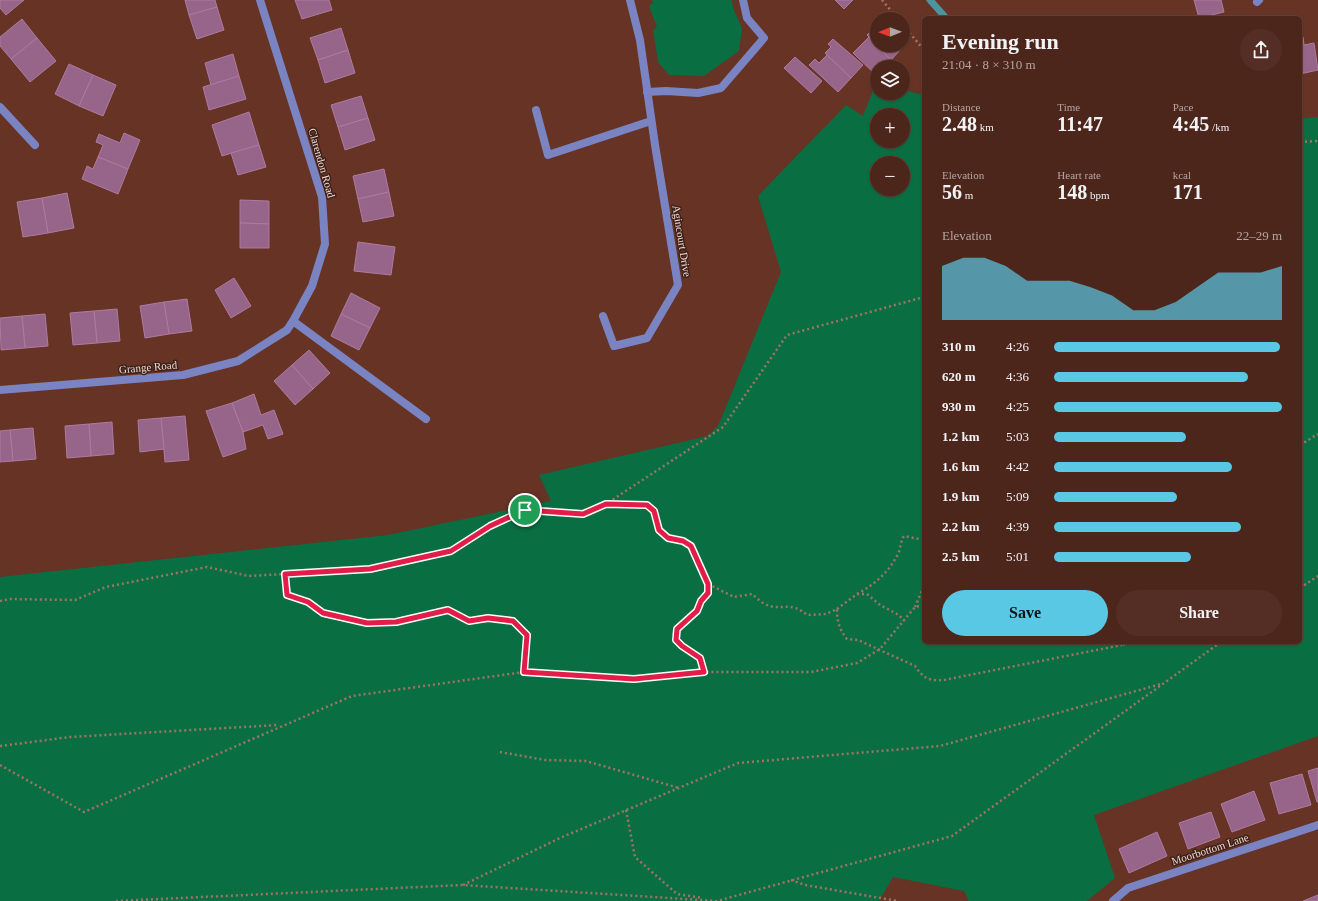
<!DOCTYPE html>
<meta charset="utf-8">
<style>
:root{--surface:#4d261b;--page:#542e24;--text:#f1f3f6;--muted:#b3a5a3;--line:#64433a;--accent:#59c8e4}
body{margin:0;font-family:"Times New Roman",serif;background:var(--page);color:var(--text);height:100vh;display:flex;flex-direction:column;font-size:15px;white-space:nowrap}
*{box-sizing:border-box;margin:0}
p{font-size:13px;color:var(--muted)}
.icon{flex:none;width:22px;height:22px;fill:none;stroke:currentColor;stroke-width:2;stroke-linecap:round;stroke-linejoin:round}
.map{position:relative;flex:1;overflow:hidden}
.drawer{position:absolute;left:922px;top:16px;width:380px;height:628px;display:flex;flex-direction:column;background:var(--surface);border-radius:6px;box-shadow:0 1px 3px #0004,0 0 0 1px var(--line)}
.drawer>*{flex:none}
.needle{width:26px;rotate:269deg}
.fabs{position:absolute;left:870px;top:12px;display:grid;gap:8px}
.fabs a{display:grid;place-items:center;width:40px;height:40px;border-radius:50%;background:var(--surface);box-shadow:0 1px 3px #0004,0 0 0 1px var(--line);font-size:20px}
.pin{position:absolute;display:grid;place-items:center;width:34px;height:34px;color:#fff;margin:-17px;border:2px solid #fff;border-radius:50%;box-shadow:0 1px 4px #0007}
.round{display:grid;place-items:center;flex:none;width:42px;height:42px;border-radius:21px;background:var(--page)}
.headline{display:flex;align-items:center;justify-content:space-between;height:68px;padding:0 20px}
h1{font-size:22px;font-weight:800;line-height:30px}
.figures{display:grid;grid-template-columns:repeat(3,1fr);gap:6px;height:68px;padding:4px 20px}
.figures div{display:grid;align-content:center}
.figures b{font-size:20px;font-weight:800}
.figures small{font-size:11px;font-weight:400}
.figures p{font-size:11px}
.chart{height:112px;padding:8px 20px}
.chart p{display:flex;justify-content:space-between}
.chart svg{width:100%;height:72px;margin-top:4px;fill:var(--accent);opacity:.7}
.action{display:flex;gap:8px;margin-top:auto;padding:8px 20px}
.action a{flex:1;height:46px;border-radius:24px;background:var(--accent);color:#111;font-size:16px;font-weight:800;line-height:46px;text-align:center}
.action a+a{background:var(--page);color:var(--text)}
ul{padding:0 20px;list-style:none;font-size:13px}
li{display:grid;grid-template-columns:64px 48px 1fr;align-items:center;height:30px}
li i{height:10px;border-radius:5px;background:var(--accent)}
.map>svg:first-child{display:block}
</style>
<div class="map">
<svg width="1318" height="901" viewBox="0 0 1318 901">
<rect width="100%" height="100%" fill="#673324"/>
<g fill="#096f42" fill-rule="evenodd">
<polygon points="652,0 732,0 733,8 742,28 739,51 704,76 669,75 658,62 653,30 657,27 649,6 653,3"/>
<path d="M876 83 877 93H903V90L924 95V642H1300V119L1318 117V736L1094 815 1115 878 1087 901H969L964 891 893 877 879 901H0V577L388 535 551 501 539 475 708 436 719 424 781 272 758 196 846 105 863 116ZM877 115H903V141H877ZM877 163H903V189H877Z"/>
</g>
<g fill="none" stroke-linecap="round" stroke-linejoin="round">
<polyline stroke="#4d949f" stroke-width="7" points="930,0 946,18"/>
</g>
<g fill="#966589" stroke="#ad7ba0">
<polygon points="0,0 24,0 6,15 0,8"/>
<polygon points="185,0 215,0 217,7 189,15"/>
<polygon points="295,0 329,0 332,10 302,19"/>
<polygon points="835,0 853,0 844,9"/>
<polygon points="1194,0 1221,0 1224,12 1199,18"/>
<polygon points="217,7 224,30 197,39 189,15"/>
<polygon points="22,19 37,38 11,59 0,46 0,37"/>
<polygon points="877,25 877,45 899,45 902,48 891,60 867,35"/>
<polygon points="341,28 348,50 318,60 310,38"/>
<polygon points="869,37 891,60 884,67 877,67 876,75 853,53"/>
<polygon points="1303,37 1304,45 1314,43 1318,70 1300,74 1300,38"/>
<polygon points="37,38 56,61 30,82 11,59"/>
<polygon points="833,39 863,65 851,78 825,53 831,47 828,44"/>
<polygon points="348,50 355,73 325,83 318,60"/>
<polygon points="233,54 239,76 211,85 205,63"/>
<polygon points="827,55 851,78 838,92 809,65 815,59 819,63"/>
<polygon points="795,57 822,81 811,93 784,68"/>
<polygon points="69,64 93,75 79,106 55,94"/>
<polygon points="93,75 116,85 103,116 79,106"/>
<polygon points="239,76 246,99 209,110 203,87"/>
<polygon points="361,96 368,118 338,127 331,105"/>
<polygon points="249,112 259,145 222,156 212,125"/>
<polygon points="368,118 375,140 345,150 338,127"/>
<polygon points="124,133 140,140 128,169 98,157 103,145 96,142 99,134 120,143"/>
<polygon points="259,145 266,167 238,175 231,153"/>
<polygon points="98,157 128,169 118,194 82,179 87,166 93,169"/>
<polygon points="384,169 389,192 358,199 353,176"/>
<polygon points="389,192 394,216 363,222 358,199"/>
<polygon points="67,193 74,228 48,233 42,198"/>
<polygon points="42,198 48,233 23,237 17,202"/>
<polygon points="240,200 269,201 269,224 240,223"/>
<polygon points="240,223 269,224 269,248 240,248"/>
<polygon points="358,242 395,247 391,275 354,271"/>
<polygon points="234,278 251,306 231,318 215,290"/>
<polygon points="351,293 380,308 370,328 341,314"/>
<polygon points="187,299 192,331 169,334 164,302"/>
<polygon points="164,302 169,334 145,338 140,306"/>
<polygon points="117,309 120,341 97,343 94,311"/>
<polygon points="94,311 97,343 73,345 70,313"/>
<polygon points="45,314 48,346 25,348 22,316"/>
<polygon points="341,314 370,328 359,350 331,336"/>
<polygon points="22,316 25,348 1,350 0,318"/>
<polygon points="309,350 330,373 313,389 292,365"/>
<polygon points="292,365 313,389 295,405 274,381"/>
<polygon points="254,394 261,415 274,410 283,434 268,439 263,425 243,432 232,403"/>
<polygon points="232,403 243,432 246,449 223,457 206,411"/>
<polygon points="185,416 189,460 165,462 161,418"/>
<polygon points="161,418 164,449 140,452 138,420"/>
<polygon points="112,422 114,454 91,456 89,424"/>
<polygon points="89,424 91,456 67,458 65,426"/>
<polygon points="33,428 36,459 13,461 10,430"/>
<polygon points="10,430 13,461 0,462 0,431"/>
<polygon points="1318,768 1318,802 1317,802 1308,771"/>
<polygon points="1302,774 1311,805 1279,814 1270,783"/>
<polygon points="1254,791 1265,820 1232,832 1221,804"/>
<polygon points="1211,812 1220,837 1188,849 1179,823"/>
<polygon points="1157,832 1167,856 1129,873 1119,849"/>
<polygon points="1318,895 1318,901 1303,901"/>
</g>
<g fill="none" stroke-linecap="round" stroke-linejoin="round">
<g stroke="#a07366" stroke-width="2.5" stroke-dasharray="2 3" stroke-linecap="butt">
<polyline points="882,0 898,19"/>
<polyline points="903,25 924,50"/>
<polyline points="1300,142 1318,141"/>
<polyline points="1300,445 1318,434"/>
<polyline points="607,504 647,505 654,511 659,530 668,538 683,541 691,546 708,584 708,593 701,601 697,611 677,629 676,640 682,646 700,659 704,672"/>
<polyline points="285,574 287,595 308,602 323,613 367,623 396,622 448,610 469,621 488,618 513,621 527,635 524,672"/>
<path d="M708 584 734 597 752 594C756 597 760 602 765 604 781 612 790 600 807 615L826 614 837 609C837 621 839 629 847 639L858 640 915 666C924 679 929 681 944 680L1122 645"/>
<polyline points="1300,588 1318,576"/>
<path d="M857 594C874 585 889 572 898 554 901 548 900 542 904 536L924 540"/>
<polyline points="0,601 10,599 75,600 106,587 207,567 249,576 370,569 451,551 490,526 525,510 583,514 606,504 723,427 787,335 924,297"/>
<polyline points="915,607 924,586"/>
<polyline points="837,609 857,594 867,594 880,605 899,615 904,621"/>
<polyline points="1119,642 1122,645 1133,642"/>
<polyline points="0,746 70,737 278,725"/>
<polyline points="500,752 545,760 586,761 679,788"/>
<polyline points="0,765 84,812 352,696 524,672 634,679 704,672 811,672 857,663 880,649 915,607 924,605"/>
<polyline points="626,810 635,857 677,894 703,898"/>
<polyline points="791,880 805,885 898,901"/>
<polyline points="463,885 560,838 738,763 940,746 1161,684"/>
<polyline points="116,901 462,885 717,901 952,836 1221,642"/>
</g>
<polyline stroke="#7a84c3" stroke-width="8" points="293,321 426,419"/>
<g stroke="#7a84c3" stroke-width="8">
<polyline points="1257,2 1259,0"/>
<polyline points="647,92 666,91 698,93 721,88 764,38 747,18 743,0"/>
<polyline points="0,107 35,145"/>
<polyline points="536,110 548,155 651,121"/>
<polyline points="603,316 614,346 647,338 678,285 655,145 640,40 630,0"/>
<polyline points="0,390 183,375 238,361 287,330 293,321 312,286 325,244 322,197 260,0"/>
<polyline points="1113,901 1128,888 1318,825"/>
</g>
</g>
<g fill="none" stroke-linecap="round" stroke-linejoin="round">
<defs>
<polygon id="route" points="606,504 647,505 654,511 659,530 668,538 683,541 691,546 708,584 708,593 701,601 697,611 677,629 676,640 682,646 700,658 704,672 634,679 524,672 527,635 513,621 488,618 469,621 448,610 396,622 367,623 323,613 308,602 287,595 285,574 370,569 451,551 490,526 525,510 583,514"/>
</defs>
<use href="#route" stroke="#fff" stroke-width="8"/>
<use href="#route" stroke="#e11d48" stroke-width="5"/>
</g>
<g text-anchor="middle" stroke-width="3" stroke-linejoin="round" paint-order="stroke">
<g font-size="11" fill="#f7d6cc" stroke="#3b231c">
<text transform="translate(322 163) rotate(74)" y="4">Clarendon Road</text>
<text transform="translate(682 241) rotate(81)" y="4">Agincourt Drive</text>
<text transform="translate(148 367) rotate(-5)" y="4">Grange Road</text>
<text transform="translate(1210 849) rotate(-18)" y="4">Moorbottom Lane</text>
</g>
</g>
</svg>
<div class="fabs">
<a><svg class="needle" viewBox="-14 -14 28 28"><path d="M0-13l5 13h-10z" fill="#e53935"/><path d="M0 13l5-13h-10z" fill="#b3a5a3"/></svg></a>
<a><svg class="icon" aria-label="layers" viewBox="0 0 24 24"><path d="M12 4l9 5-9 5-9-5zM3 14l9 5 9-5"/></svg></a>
<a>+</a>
<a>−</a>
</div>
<div class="pin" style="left:525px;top:510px;background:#1e9e55"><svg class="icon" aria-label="arrive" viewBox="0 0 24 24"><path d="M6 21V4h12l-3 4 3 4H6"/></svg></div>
<section class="drawer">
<div class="headline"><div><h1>Evening run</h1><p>21:04 · 8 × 310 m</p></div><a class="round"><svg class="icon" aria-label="share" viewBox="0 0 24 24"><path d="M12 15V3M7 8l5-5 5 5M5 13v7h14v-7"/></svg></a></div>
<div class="figures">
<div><p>Distance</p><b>2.48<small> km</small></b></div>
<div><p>Time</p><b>11:47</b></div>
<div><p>Pace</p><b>4:45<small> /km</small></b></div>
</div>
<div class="figures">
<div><p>Elevation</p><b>56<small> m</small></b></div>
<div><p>Heart rate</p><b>148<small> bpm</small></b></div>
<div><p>kcal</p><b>171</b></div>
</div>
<div class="chart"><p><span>Elevation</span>22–29 m</p>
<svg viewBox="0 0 160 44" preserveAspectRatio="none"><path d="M0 44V11L10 6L20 6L30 11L40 20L50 20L60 20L70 24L80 29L90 38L100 38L110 33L120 24L130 15L140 15L150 15L160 11V44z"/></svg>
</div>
<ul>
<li><b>310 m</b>4:26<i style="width:99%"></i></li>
<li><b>620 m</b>4:36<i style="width:85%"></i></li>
<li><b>930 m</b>4:25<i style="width:100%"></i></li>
<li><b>1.2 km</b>5:03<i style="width:58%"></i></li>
<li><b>1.6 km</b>4:42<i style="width:78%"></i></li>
<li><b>1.9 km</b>5:09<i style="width:54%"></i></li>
<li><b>2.2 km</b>4:39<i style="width:82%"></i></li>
<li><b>2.5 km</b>5:01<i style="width:60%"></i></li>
</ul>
<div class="action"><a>Save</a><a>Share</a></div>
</section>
</div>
